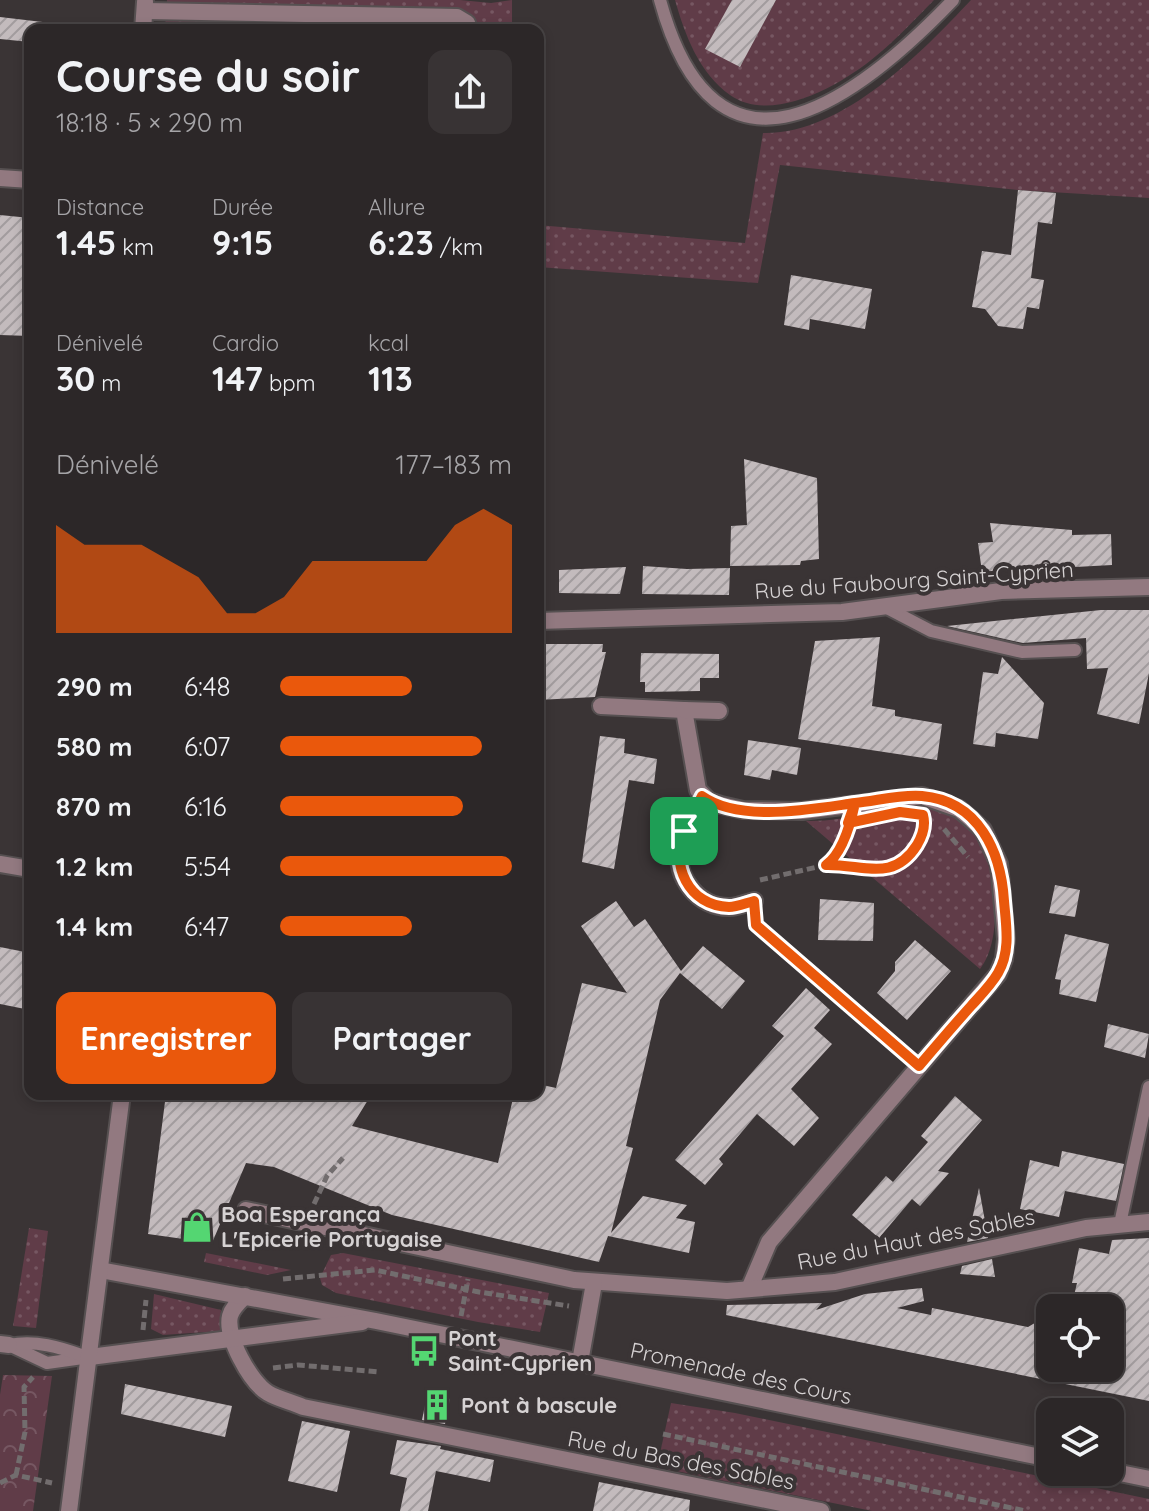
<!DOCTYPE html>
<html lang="fr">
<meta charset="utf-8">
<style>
:root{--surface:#2c2728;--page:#383334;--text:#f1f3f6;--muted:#a6a5a8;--line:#484445;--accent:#ea580c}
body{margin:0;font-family:Quicksand,sans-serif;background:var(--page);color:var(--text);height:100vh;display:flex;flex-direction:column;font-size:30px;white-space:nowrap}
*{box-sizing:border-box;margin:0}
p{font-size:26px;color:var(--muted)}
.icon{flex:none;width:44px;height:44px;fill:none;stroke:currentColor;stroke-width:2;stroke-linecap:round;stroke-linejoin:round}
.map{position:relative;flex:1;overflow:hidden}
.sheet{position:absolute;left:24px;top:24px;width:520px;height:1076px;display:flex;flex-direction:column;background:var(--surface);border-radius:16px;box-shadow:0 4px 12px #0003,0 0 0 2px var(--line)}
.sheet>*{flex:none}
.tools{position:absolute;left:1036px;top:1294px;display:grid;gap:16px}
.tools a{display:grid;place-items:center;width:88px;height:88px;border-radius:16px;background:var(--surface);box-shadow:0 4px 12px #0003,0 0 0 2px var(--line);font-size:40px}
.pin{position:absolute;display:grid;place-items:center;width:68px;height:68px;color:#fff;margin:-34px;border-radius:16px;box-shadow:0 4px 12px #0006}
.round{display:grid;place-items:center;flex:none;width:84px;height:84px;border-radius:16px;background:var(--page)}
.headline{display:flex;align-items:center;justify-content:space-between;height:136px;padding:0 32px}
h1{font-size:44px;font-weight:700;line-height:60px}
.figures{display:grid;grid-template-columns:repeat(3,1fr);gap:12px;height:136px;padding:8px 32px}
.figures div{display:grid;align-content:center}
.figures b{font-size:34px;font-weight:700}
.figures small{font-size:22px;font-weight:400}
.figures p{font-size:22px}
.chart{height:224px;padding:16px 32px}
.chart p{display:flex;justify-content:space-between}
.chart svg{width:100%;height:144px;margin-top:8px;fill:var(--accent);opacity:.7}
.action{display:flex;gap:16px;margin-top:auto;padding:16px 32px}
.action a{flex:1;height:92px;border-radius:16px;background:var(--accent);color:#fff;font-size:32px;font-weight:700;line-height:92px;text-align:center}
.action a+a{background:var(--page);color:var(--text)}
ul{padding:0 32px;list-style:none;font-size:26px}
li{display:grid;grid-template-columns:128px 96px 1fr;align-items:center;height:60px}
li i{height:20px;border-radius:10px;background:var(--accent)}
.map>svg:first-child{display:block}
</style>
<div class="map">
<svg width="1149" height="1511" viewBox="0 0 1149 1511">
<defs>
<pattern id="grass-dots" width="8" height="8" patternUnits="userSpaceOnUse" patternTransform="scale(2)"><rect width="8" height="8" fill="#603c48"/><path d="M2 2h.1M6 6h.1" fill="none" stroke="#765762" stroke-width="1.8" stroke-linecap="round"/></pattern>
<pattern id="park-crowns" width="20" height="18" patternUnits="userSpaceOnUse" patternTransform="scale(2)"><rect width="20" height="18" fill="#603c48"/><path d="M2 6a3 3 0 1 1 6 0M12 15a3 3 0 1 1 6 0" fill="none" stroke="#765762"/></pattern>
<pattern id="building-hatch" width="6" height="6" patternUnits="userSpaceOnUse" patternTransform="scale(2)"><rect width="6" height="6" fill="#c3bbbd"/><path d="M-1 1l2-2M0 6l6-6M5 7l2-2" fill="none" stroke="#a29c9e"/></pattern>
</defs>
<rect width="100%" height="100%" fill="#3a3435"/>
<g fill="url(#grass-dots)">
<polygon points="167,0 460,0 491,3 512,0 512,30 165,30"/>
<path d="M675 0H732L706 49 740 66 776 0H934C915 19 897 39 876 56 843 84 772 125 730 95 699 73 685 35 675 0Z"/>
<path d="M971 0H1149V198L1018 190 780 165 758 283 538 267V225L745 243 763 133C842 135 921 53 971 0Z"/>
<path d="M929 803C944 811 961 818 972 831 997 861 1005 938 980 969L806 821C847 822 888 806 929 803Z"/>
<polygon points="29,1228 48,1231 36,1328 13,1326"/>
<polygon points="206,1253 291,1270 267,1275 204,1262"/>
<polygon points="343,1253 549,1293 540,1332 478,1322 336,1293 322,1285 320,1278 331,1255"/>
<polygon points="154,1294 221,1310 220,1331 163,1335 151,1329"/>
<polygon points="671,1403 735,1413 1149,1499 1149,1511 872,1511 657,1467"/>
</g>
<polygon fill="url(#park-crowns)" points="3,1375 52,1376 33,1511 0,1511 0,1395"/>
<g fill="url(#building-hatch)">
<polygon points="732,0 776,0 740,67 705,49"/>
<polygon points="0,17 68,25 67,30 30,30 30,42 0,39"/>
<polygon points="1018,190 1056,193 1052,224 1038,222 1031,278 1044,280 1039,309 1027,307 1023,329 998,326 985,309 972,307 982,251 1011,255"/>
<polygon points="0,215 30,218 30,336 0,335"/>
<polygon points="791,275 872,289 865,329 810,319 809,330 784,325"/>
<polygon points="744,459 817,478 819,559 801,561 800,565 730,566 731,526 747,525"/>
<polygon points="990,523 1072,530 1072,535 1111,534 1112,565 982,572 978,543 993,542"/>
<polygon points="643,566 687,569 730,568 729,595 642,594"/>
<polygon points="626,567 620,594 559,593 559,570"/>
<polygon points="1101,610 1149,610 1149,673 1139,724 1097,714 1108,668 1087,669 1086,638 1023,643 947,626"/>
<polygon points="880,637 872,706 895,710 895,716 942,724 937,760 798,739 815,641"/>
<polygon points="538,644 603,644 602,652 606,652 595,697 538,700"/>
<polygon points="641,653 719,654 719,678 700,678 700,691 645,692 645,682 640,682"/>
<polygon points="1002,657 1044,703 1038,739 996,733 995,747 973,744 983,672 998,674"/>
<polygon points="600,736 625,739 624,753 657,759 654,784 629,780 614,869 582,862"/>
<polygon points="748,740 801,748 797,775 772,770 770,780 744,775"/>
<polygon points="1055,885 1080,890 1075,917 1049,913"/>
<polygon points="820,899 874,903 873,941 818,940"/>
<polygon points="616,901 634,927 645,919 681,971 703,946 745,981 722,1009 680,973 660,1000 626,1146 633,1148 611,1233 643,1196 687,1205 676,1218 695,1222 689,1253 608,1236 599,1262 392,1215 274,1167 246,1163 212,1243 148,1234 166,1094 371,1095 352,1126 498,1163 514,1094 538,1094 538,1084 556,1088 582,983 627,993 581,926"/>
<polygon points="1065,934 1109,944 1096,1002 1059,994 1061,980 1055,979"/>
<polygon points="915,940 951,971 907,1020 877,993 895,971 895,962"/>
<polygon points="0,947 30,953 30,1010 0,1004"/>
<polygon points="806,988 830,1010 814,1028 832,1044 791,1089 819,1118 794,1146 757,1114 719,1159 723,1164 705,1185 675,1160 784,1036 772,1026"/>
<polygon points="1108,1024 1149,1034 1145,1058 1104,1047"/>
<polygon points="955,1096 982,1120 938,1171 949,1173 920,1206 912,1199 879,1238 852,1215 886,1176 893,1182 928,1142 921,1136"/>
<polygon points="1062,1151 1124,1164 1116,1201 1065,1191 1059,1217 1020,1209 1030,1160 1059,1167"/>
<polygon points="979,1188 988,1238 967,1242"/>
<polygon points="1149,1238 1149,1401 726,1315 727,1305 822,1303 816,1310 865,1294 922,1288 924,1301 897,1308 931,1315 932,1308 1028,1327 1050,1314 1042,1356 1050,1357 1050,1368 1110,1368 1110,1308 1071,1308 1077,1283 1072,1283 1079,1248 1109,1254 1112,1240"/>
<polygon points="992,1259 995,1277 960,1274 962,1266"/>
<polygon points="125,1384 232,1406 225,1437 121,1414"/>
<polygon points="427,1395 450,1399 445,1424 422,1420"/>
<polygon points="302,1421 350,1431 337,1492 288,1481"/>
<polygon points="397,1440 441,1446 440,1449 494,1460 490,1482 436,1471 428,1511 400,1511 407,1478 390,1474"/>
<polygon points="599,1482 690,1500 689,1511 593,1511"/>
</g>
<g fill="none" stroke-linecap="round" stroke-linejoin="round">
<defs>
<g id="service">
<path d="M660 0C716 206 855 102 953 0"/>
<polyline points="885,607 931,631 1022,652 1075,650"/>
<polyline points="1120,1224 1149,1087"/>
<polyline points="9,1345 47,1363 90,1357"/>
<path d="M9 1345C36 1340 59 1347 84 1356"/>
</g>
<g id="minor">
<polyline points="146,11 457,17 467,23 469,30"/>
<polyline points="143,30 145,2"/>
<polyline points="0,178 30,180"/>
<polyline points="601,706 684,710 698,790 709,801 721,805 743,810 802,811 922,796 959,809 972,820 983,830 999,864 1006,939 1004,959 998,974 769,1242 749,1289"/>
<polyline points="684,710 719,711"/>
<path d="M702 796C694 812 681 829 679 847 675 877 698 908 730 907 737 907 747 903 754 901"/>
<polyline points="0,864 30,869"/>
<polyline points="246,1210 574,1280 727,1291 835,1282 1086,1228 1149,1222"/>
<path d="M245 1296C239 1302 232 1308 230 1316 225 1336 250 1382 268 1393 278 1399 292 1402 303 1407L821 1511"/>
<polyline points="0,1344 9,1345"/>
<polyline points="580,1362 594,1283"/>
</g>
<g id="tertiary">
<polyline points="538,621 842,612 1001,591 1149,587"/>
<polyline points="100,1270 376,1321 1050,1459"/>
<polyline points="90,1357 362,1322"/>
<polyline points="1110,1471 1149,1479"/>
<polyline points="69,1511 122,1094"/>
</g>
</defs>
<use href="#service" stroke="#565051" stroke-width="16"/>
<use href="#minor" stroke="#565051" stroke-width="20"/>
<use href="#tertiary" stroke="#565051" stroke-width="20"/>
<g stroke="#726d6e" stroke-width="5" stroke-dasharray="8 4" stroke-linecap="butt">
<polyline points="944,829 968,857"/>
<polyline points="827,865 874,869 897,866 919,842 925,820"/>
<path d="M760 880 826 865C839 856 843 841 847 826"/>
<polyline points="755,921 756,925 903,1052"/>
<polyline points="314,1204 327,1176 343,1158"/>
<polyline points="283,1279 375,1270 479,1292 569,1306"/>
<polyline points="461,1316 468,1279"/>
<polyline points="143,1330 146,1300"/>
<polyline points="273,1368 298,1365 380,1372"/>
<polyline points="663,1434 1026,1511"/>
<polyline points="16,1475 25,1432 24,1387 33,1377"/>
<polyline points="0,1483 16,1475 52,1483"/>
</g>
<use href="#service" stroke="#927980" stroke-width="12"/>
<use href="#minor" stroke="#927980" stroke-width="16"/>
<use href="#tertiary" stroke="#927980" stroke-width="16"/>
</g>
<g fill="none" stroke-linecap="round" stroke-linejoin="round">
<defs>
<path id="route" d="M684 831C670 864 688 906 729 907 737 907 746 903 754 901L756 925 919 1066C936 1046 953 1026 971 1006 980 996 991 985 998 973 1011 951 1006 925 1004 901 1001 852 979 801 922 796 901 794 876 801 855 803L848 823 900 812 923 815C926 826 923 835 917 845 893 883 863 864 826 865 843 853 851 822 855 803 812 809 740 823 702 796L684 831"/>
</defs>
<use href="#route" stroke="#fff" stroke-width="16"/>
<use href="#route" stroke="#ea580c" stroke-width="10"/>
</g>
<defs>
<symbol id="shop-bare" viewBox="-9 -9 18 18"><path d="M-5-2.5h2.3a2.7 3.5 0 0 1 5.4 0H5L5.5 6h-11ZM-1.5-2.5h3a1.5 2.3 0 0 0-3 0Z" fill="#54d672" stroke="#3a3435" stroke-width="2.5" paint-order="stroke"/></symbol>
<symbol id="bus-bare" viewBox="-9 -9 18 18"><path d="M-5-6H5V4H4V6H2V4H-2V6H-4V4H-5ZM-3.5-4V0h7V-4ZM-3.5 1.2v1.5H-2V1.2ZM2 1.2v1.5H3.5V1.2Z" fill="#54d672" stroke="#3a3435" stroke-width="2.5" paint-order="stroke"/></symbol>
<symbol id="building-bare" viewBox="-9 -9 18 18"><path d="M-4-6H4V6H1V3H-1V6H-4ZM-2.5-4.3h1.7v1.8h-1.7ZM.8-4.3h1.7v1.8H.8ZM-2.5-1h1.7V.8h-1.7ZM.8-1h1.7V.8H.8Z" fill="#54d672" stroke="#3a3435" stroke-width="2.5" paint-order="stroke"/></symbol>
</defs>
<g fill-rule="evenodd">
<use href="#shop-bare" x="175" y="1205" width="44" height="44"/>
<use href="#bus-bare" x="402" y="1329" width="44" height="44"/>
<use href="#building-bare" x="415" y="1383" width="44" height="44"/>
</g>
<g text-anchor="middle" stroke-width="8" stroke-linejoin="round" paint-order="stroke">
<g font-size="22" fill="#d6d2d3" stroke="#3a3435">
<text transform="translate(914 580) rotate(-4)" y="8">Rue du Faubourg Saint-Cyprien</text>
<text transform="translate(916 1239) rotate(-11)" y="8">Rue du Haut des Sables</text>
<text transform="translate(741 1373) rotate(12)" y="8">Promenade des Cours</text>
<text transform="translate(681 1460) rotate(11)" y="8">Rue du Bas des Sables</text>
</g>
<g font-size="22" font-weight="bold" fill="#d6d2d3" stroke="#3a3435" text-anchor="start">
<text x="221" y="1222">Boa Esperança<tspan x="221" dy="25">L'Epicerie Portugaise</tspan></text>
<text x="448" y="1346">Pont<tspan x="448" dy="25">Saint-Cyprien</tspan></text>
<text x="461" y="1413">Pont à bascule</text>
</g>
</g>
</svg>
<div class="tools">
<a><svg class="icon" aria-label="locate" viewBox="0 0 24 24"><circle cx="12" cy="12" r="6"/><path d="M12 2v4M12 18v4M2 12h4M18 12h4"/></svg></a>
<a><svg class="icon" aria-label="layers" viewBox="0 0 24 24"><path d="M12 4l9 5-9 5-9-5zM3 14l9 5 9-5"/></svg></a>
</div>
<div class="pin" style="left:684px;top:831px;background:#1e9e55"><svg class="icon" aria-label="arrive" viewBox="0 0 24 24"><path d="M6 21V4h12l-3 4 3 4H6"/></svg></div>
<section class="sheet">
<div class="headline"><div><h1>Course du soir</h1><p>18:18 · 5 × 290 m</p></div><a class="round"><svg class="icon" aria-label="share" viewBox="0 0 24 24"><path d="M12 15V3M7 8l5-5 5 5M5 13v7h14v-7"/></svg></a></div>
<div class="figures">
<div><p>Distance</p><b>1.45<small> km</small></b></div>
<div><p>Durée</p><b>9:15</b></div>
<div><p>Allure</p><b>6:23<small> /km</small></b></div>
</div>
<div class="figures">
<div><p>Dénivelé</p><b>30<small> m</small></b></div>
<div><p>Cardio</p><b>147<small> bpm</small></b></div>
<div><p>kcal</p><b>113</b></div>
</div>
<div class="chart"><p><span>Dénivelé</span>177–183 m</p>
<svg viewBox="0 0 160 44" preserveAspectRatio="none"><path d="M0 44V11L10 17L20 17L30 17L40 22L50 27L60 38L70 38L80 33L90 22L100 22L110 22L120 22L130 22L140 11L150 6L160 11V44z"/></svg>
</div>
<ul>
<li><b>290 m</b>6:48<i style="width:57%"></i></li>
<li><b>580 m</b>6:07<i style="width:87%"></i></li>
<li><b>870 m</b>6:16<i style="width:79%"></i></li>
<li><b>1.2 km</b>5:54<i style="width:100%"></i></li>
<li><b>1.4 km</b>6:47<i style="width:57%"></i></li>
</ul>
<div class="action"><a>Enregistrer</a><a>Partager</a></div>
</section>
</div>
